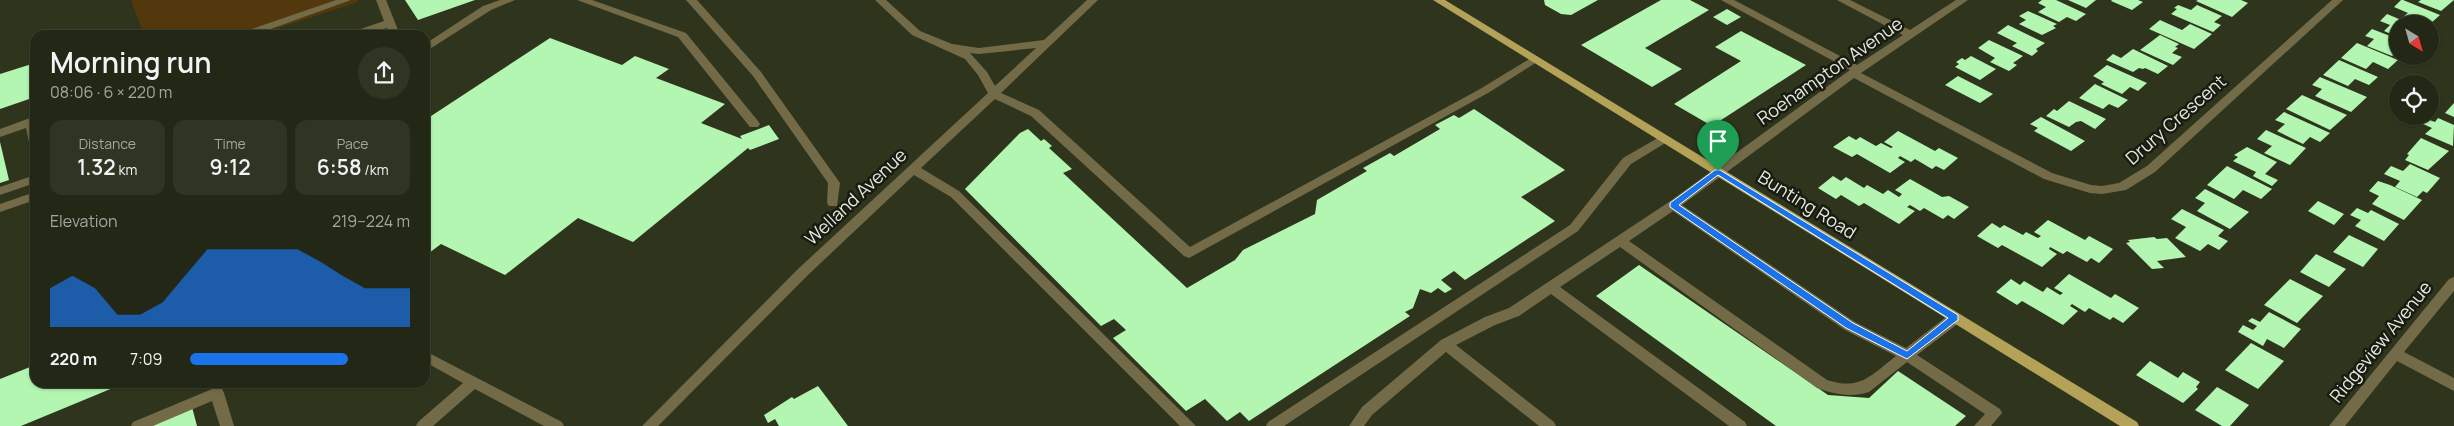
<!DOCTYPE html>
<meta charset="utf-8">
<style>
:root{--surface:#232816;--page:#2f3423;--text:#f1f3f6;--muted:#a3a6a1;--line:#404435;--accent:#1a73e8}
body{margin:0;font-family:Manrope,sans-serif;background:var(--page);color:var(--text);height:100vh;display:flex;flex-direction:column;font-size:19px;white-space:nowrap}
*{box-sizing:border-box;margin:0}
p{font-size:16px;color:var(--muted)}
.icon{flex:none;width:28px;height:28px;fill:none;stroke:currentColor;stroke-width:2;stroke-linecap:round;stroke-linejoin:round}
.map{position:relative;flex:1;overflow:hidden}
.drawer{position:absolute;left:30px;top:30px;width:400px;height:358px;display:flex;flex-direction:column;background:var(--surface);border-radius:15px;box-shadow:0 1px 4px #0004,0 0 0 1px var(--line)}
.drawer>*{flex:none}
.needle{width:32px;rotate:143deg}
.buttons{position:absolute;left:2389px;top:15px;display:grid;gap:10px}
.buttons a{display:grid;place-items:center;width:50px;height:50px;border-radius:50%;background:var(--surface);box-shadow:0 1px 4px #0004,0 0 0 1px var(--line);font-size:25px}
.pin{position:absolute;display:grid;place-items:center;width:42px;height:42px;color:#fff;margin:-51px -21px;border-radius:50% 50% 50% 0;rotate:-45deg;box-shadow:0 0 5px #0007}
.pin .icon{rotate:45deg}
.round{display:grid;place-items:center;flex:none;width:52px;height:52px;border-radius:26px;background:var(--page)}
.head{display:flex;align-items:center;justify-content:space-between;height:85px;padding:0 20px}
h1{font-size:28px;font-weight:600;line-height:38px}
.figures{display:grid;grid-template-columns:repeat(3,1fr);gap:8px;height:85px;padding:5px 20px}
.figures div{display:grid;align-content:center;border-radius:12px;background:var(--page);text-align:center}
.figures b{font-size:21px;font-weight:600}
.figures small{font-size:14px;font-weight:400}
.figures p{font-size:14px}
.chart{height:140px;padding:10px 20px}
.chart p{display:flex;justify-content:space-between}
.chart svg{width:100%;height:90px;margin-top:5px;fill:var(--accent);opacity:.7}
ul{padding:0 20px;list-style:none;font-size:16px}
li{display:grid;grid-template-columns:80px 60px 1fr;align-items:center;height:38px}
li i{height:12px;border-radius:6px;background:var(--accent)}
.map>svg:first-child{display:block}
</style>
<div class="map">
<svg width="2454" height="426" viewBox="0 0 2454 426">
<rect width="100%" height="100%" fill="#2f351d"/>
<polygon fill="#53380e" points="131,0 357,0 358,2 257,35 144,35"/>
<g fill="#b2f6b2">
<polygon points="405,0 475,0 418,20"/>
<polygon points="1544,0 1598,0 1571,15 1561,14 1545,5"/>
<polygon points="1661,0 1690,0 1709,10 1645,48 1682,69 1652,87 1581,45"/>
<polygon points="2042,0 2056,0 2086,14 2076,21 2067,17 2059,22 2038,12 2046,7 2038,3"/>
<polygon points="2068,0 2096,0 2086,8"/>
<polygon points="2112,0 2138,0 2143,2 2132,10 2111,1"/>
<polygon points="2198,0 2241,0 2248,3 2232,17 2196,1"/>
<polygon points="2401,0 2403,0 2440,15 2430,24 2419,24 2403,17 2408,13 2394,7"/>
<polygon points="2421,0 2454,0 2441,11 2418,2"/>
<polygon points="2178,5 2191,10 2197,5 2222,16 2214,22 2221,25 2213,32 2171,14 2177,9 2174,8"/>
<polygon points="1727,9 1741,17 1727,25 1713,17"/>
<polygon points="2028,11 2057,24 2053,26 2056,28 2042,35 2019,24 2026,20 2019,16"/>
<polygon points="2387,14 2411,24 2398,24 2398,37 2384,31 2390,25 2380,21"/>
<polygon points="2160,20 2182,30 2190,24 2212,34 2194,49 2149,29"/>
<polygon points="2008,25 2045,43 2036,49 2038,51 2032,56 2012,46 2017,43 1997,33"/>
<polygon points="2372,29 2398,39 2398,51 2392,56 2367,46 2374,39 2365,36"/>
<polygon points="1741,31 1806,65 1712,126 1674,104 1741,61 1715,47"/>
<polygon points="2160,35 2179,44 2175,47 2178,48 2172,53 2182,57 2173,65 2140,50"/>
<polygon points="550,38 622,65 635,56 669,69 656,78 725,104 701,123 742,139 740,136 769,125 779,139 750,150 748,148 633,242 578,218 505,275 441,244 425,256 425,120"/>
<polygon points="1989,40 2023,56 2013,63 2017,65 2009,71 1990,62 1995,58 1978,48"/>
<polygon points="2357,43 2398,60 2388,69 2373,62 2366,69 2341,58"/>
<polygon points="2133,49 2168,66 2158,74 2145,68 2143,69 2139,68 2133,72 2106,60 2113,54 2121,58"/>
<polygon points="1971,56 1996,69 1980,80 1955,67 1959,64 1956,62 1962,58 1965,60"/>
<polygon points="2339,60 2378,77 2369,85 2355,79 2348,86 2323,75"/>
<polygon points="35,63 35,97 0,109 0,74"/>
<polygon points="2107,65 2147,83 2138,91 2130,87 2122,94 2101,84 2104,82 2093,76"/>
<polygon points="1958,76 1993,94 1980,103 1945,85"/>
<polygon points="2320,77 2367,97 2351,112 2315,96 2322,89 2312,85"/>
<polygon points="2095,84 2128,100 2118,108 2109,104 2103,109 2079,98"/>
<polygon points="2302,95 2347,115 2330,130 2286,109"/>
<polygon points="2069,101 2106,119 2095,129 2081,121 2076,122 2069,127 2046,116 2054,109 2057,111"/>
<polygon points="2454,103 2454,117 2445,113"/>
<polygon points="1474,109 1565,170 1521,197 1555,221 1465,280 1454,271 1441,280 1452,289 1445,293 1438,288 1431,293 1420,289 1413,308 1405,312 1410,316 1249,421 1240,412 1227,421 1205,399 1186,411 1113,338 1126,330 1114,319 1101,326 965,189 1020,133 1028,129 1041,141 1044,139 1052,146 1049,148 1072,169 1063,173 1187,288 1235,260 1243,250 1315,214 1317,200 1367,171 1363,168 1390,153 1394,156 1440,129 1435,125 1454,115 1459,118"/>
<polygon points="2284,112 2330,133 2320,142 2310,137 2303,144 2277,131 2285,124 2275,120"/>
<polygon points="2041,117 2085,141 2071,151 2034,131 2038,128 2030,124"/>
<polygon points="2438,118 2454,125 2453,146 2425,134 2432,128 2423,124 2427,119 2435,122"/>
<polygon points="2266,130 2306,148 2290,165 2264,153 2272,146 2257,139"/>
<polygon points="1898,131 1935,151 1939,148 1958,158 1944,170 1936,166 1932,169 1915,159 1911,162 1900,156 1898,158 1905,162 1890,173 1857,154 1852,157 1833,147 1849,136 1856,140 1860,137 1876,146 1881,143 1891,148 1893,147 1884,142"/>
<polygon points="2421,138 2449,151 2428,170 2405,160 2409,155 2407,154"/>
<polygon points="0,142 9,180 0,183"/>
<polygon points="2247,147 2277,162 2265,174 2278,180 2272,186 2253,176 2256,172 2233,161 2238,157 2234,155"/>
<polygon points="2410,164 2440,178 2427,193 2423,191 2417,197 2395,187 2400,181 2384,174 2391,166 2403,171"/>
<polygon points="2227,166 2272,189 2261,199 2243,190 2234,199 2207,185"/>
<polygon points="1833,176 1841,181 1846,177 1864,188 1867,185 1883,194 1888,190 1899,197 1902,194 1895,190 1910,179 1942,197 1949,196 1969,207 1954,219 1948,215 1943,219 1924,208 1920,211 1910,205 1907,207 1915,211 1899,224 1864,203 1859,206 1841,195 1836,199 1818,188"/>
<polygon points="2378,181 2390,185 2422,200 2404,220 2372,204 2379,196 2369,191"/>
<polygon points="2205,189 2249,212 2230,229 2197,211 2205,203 2195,198"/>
<polygon points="2318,201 2344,214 2334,225 2308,211"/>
<polygon points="2357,208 2368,213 2371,210 2399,224 2384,241 2355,226 2361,220 2350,215"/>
<polygon points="2182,209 2224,230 2218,236 2228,241 2219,250 2208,244 2200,251 2175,238 2186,227 2171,219"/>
<polygon points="2048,220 2085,240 2089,236 2113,249 2099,263 2091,258 2087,262 2067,251 2063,254 2050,247 2049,249 2057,254 2042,267 2002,245 1998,248 1977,236 1992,223 2000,228 2004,225 2023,235 2026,232 2038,238 2041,236 2034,232"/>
<polygon points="2349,235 2378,249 2363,267 2333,252"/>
<polygon points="2154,237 2157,239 2167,238 2186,257 2157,261 2164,268 2152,269 2126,243 2130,242 2128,240"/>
<polygon points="2316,254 2346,269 2329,287 2300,272"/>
<polygon points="1639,265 1828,395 1869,398 1898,371 1966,416 1955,426 1776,426 1596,296"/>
<polygon points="2069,274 2111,298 2115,294 2139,308 2123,323 2113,317 2110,320 2089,308 2085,312 2072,304 2070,306 2078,311 2063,325 2022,301 2017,305 1996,292 2011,279 2020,285 2024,281 2043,292 2047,287 2060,295 2063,293 2054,288"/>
<polygon points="2290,279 2323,296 2297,323 2264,305"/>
<polygon points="2269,312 2301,329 2284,348 2267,339 2263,346 2238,332 2243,325 2253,330 2257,326 2248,321 2252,318 2260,322"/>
<polygon points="2251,343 2284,361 2258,389 2225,370"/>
<polygon points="2150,361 2178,378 2183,372 2200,382 2196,387 2198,389 2183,403 2136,375"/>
<polygon points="35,365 35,382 125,383 21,426 0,426 0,379"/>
<polygon points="818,386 848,426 779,426 775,419 768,423 764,415 792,397 794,399"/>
<polygon points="2217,387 2249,405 2230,426 2222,426 2195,410"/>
<polygon points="192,407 197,426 148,426"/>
</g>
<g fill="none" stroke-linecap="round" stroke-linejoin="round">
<g fill="#736b48" fill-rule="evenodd">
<polygon points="336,0 351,0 254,35 239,35 240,33"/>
<polygon points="376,0 386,0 400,35 390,35 387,28 364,35 348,35 349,33 384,21"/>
<polygon points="500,0 515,0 491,10 425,52 425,44 483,6"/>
<polygon points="577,0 592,0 686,33 758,121 760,124 758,127 750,127 678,37"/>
<polygon points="686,0 697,0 761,72 840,183 837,206 829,206 827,203 828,183 753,76"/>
<path d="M875 0H886L920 31 952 44 979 48 1044 40 1087 0H1098L1001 93 1039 110 1190 247 1480 89 1531 58 1535 57 1540 60 1488 93 1189 258 1184 256 1031 116 995 99 921 168 959 191 1196 426H1180L951 197 914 175 808 275 658 426H642L798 269 988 93 978 75 965 59 912 35ZM1036 48 995 86 987 72 970 53 979 54Z"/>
<path d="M1721 0H1734L1857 65 1903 35 1837 0H1850L1910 30 1956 0H1968L1861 73 2052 173 2091 185 2102 186 2119 183 2147 166 2332 0H2343L2155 172 2126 190 2102 194 2090 193 2044 179 1854 78 1682 205 1855 322 1906 348 1950 314H1960L1962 318 1960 322 1917 355 2000 409 2002 413 1991 426H1974L1985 414 1907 362 1869 392C1851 398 1834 394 1817 388L1620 247 1560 287 1745 422 1747 426H1729L1551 294 1519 316 1495 325 1456 345 1554 422 1556 426H1539L1446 352 1372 415 1364 426H1349L1362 407 1441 340 1485 317 1509 308 1669 202 1850 70ZM1673 211 1845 330 1896 356C1871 375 1861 391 1827 380L1629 241Z"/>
<polygon points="30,118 35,121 35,146 29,142 26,128 0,137 0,129"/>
<polygon points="1663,135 1669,139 1667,142 1631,164 1578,231 1284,426 1266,426 1268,422 1570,225 1623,158"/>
<polygon points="35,175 35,183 0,195 0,187"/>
<polygon points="35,192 35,200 0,212 0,204"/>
<polygon points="2454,277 2454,291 2404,352 2454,378 2454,391 2397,361 2345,426 2329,426 2449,279"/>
<polygon points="425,351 562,422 564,426 544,426 475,389 433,426 416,426 418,422 463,383 425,362"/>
<polygon points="217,387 222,389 224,393 234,426 220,426 212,401 153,426 131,426 133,422"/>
</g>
<polygon fill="#b3a258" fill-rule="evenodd" points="1433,0 1445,0 2137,422 2139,426 2120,426"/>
</g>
<path fill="#1a73e8" stroke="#fff" fill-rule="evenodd" d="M1715 170H1720L1958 315V320L1907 359 1846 328 1670 207V203ZM1718 175 1948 318 1907 351 1853 323 1679 205Z"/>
<g text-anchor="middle" stroke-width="5" stroke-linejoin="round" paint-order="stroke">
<g font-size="18" fill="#e4e9da" stroke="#181b11">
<text transform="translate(1830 71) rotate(-35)" y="6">Roehampton Avenue</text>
<text transform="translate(2176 120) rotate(-41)" y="6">Drury Crescent</text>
<text transform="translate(856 197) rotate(-43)" y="6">Welland Avenue</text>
<text transform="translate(1807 205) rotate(32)" y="6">Bunting Road</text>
<text transform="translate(2381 342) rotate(-51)" y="6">Ridgeview Avenue</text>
</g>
</g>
</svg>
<div class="buttons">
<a><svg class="needle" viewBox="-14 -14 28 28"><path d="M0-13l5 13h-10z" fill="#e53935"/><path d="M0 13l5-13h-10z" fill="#a3a6a1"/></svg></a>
<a><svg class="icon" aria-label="locate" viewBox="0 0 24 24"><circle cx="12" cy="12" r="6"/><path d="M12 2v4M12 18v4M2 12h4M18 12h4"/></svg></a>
</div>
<div class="pin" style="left:1718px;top:171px;background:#1e9e55"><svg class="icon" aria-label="arrive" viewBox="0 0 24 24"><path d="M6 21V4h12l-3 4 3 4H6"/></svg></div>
<section class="drawer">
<div class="head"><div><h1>Morning run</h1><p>08:06 · 6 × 220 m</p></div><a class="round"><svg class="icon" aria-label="share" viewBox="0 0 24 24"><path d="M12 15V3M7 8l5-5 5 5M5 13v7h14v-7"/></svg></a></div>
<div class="figures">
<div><p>Distance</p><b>1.32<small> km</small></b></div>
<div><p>Time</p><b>9:12</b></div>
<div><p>Pace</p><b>6:58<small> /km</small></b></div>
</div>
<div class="chart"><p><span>Elevation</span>219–224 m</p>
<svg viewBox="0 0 160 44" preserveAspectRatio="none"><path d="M0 44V25L10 19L20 25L30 38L40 38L50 32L60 19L70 6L80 6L90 6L100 6L110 6L120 12L130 19L140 25L150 25L160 25V44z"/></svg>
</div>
<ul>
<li><b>220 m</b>7:09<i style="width:72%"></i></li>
</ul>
</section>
</div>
